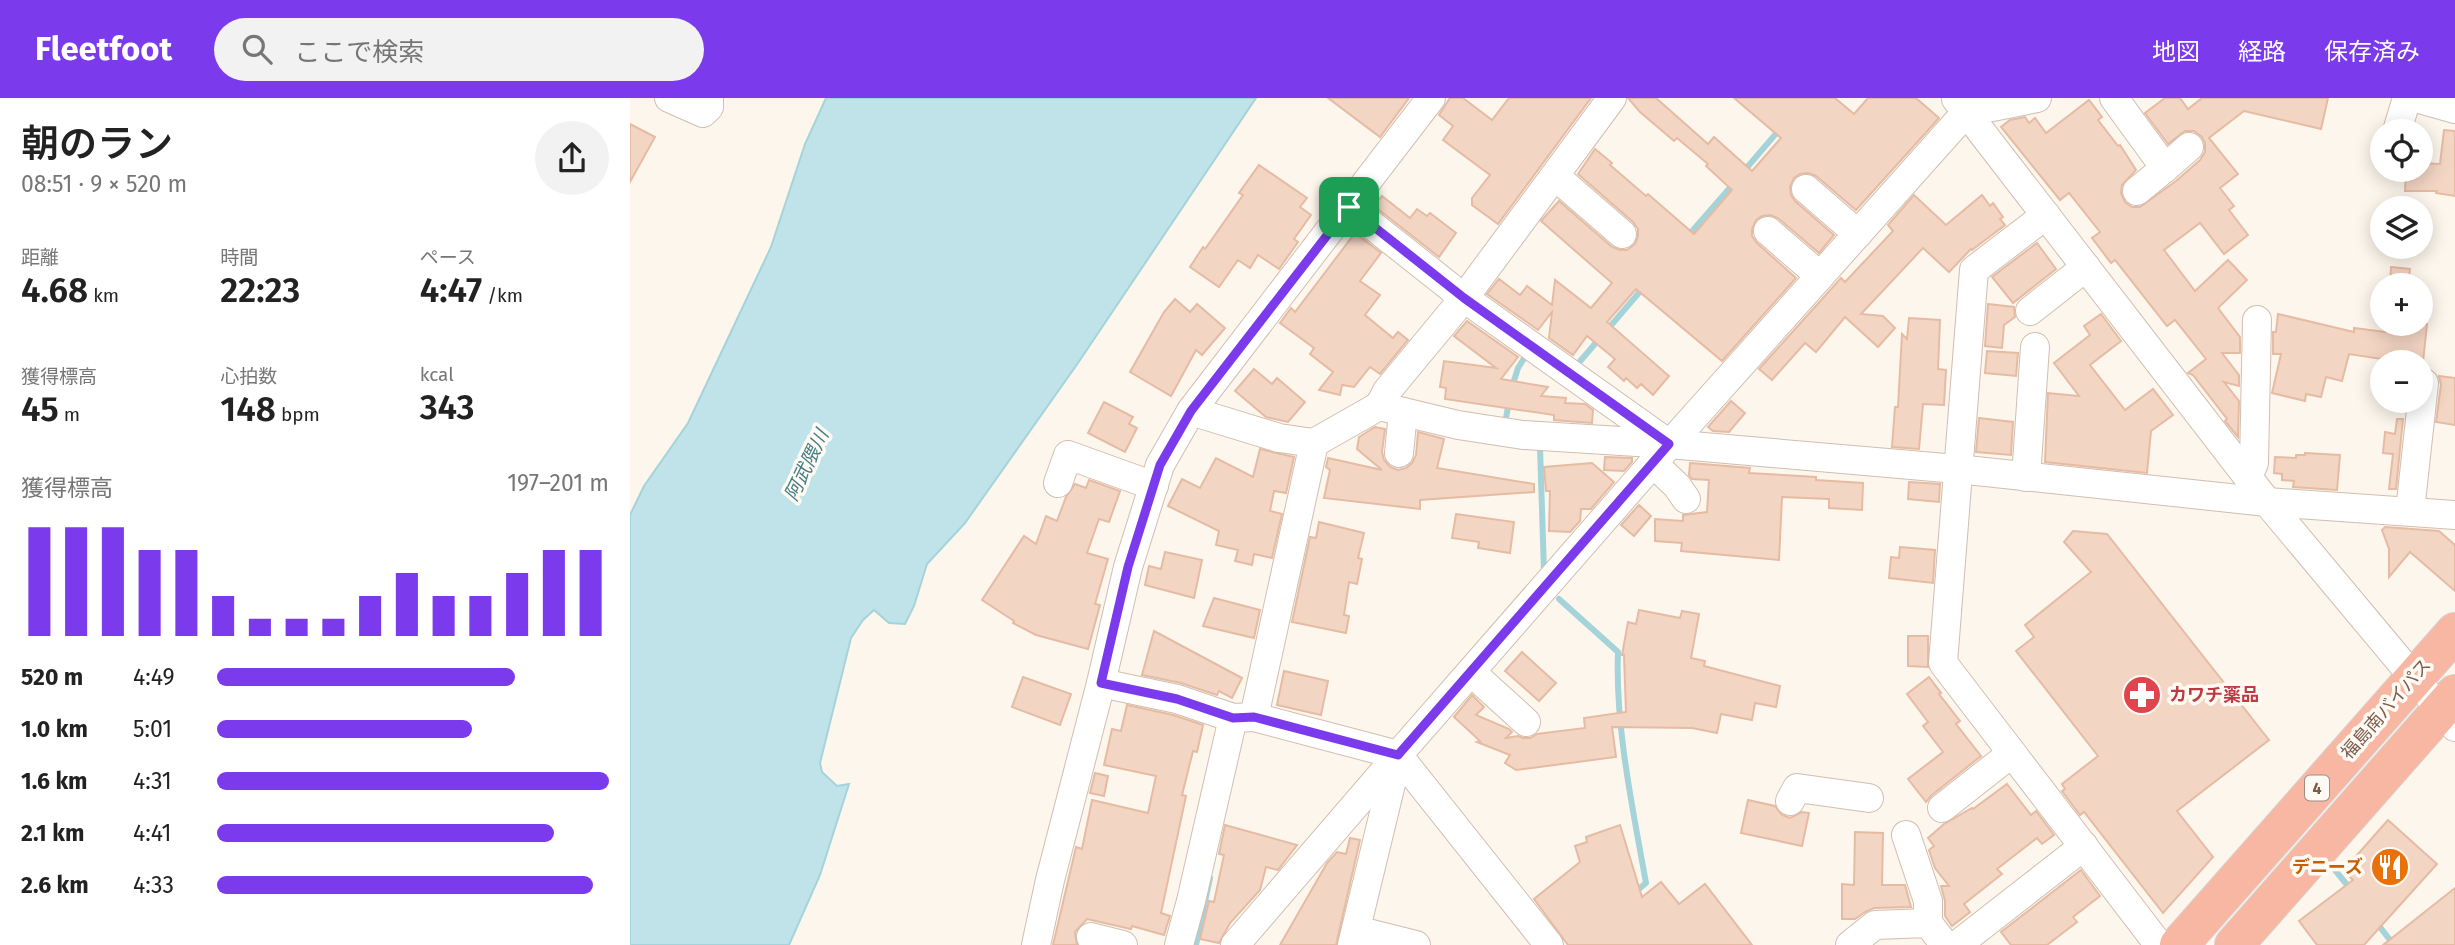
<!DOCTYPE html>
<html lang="ja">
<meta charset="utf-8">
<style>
:root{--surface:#fff;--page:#f2f2f2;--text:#222;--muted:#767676;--accent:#7c3aed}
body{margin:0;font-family:"Fira Sans","Noto Sans JP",sans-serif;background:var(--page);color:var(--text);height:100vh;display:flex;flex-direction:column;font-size:26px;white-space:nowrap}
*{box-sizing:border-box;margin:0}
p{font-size:23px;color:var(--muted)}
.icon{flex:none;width:38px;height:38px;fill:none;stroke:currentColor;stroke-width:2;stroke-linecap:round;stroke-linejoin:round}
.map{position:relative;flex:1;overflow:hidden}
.sheet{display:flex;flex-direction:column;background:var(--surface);width:630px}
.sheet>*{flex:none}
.fabs{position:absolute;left:1740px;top:21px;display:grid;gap:14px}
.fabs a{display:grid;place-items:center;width:63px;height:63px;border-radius:50%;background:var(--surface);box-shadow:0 4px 18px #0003;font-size:35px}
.pin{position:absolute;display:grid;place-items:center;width:60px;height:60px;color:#fff;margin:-30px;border-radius:14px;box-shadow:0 4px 10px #0006}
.round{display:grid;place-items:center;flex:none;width:74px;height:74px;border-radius:37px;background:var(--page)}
.headline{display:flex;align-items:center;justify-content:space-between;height:119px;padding:0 21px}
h1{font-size:38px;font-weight:600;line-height:52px}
.metrics{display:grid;grid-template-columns:repeat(3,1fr);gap:10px;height:119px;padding:7px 21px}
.metrics div{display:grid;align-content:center}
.metrics b{font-size:35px;font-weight:600}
.metrics small{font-size:19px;font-weight:400}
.metrics p{font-size:19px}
.chart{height:196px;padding:14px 21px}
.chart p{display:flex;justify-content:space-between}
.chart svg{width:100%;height:126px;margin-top:7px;stroke:var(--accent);stroke-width:6}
ul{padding:0 21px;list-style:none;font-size:23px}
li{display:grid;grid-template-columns:112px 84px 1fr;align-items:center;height:52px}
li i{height:18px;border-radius:9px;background:var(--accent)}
header{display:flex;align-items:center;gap:42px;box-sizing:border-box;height:98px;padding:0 35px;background:var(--accent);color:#fff}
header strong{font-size:33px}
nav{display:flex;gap:38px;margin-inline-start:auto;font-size:24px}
.search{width:490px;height:63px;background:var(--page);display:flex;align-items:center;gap:18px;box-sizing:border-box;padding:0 24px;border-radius:38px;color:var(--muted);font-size:26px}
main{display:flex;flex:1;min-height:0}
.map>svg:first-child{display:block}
</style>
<header>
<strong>Fleetfoot</strong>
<div class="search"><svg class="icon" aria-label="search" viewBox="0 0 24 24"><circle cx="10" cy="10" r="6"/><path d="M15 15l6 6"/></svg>ここで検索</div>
<nav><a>地図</a><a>経路</a><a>保存済み</a></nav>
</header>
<main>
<section class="sheet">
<div class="headline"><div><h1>朝のラン</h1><p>08:51 · 9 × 520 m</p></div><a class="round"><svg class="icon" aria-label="share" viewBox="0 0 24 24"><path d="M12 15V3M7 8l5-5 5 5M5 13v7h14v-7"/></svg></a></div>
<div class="metrics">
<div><p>距離</p><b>4.68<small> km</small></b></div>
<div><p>時間</p><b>22:23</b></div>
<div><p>ペース</p><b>4:47<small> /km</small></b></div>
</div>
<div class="metrics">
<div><p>獲得標高</p><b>45<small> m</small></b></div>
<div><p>心拍数</p><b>148<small> bpm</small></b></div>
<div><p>kcal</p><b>343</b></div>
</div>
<div class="chart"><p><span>獲得標高</span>197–201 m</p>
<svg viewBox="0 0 160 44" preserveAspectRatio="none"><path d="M5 44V6M15 44V6M25 44V6M35 44V14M45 44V14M55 44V30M65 44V38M75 44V38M85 44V38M95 44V30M105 44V22M115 44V30M125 44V30M135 44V22M145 44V14M155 44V14"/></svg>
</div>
<ul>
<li><b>520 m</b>4:49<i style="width:76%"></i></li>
<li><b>1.0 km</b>5:01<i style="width:65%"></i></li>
<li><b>1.6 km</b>4:31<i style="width:100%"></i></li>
<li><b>2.1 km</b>4:41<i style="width:86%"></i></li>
<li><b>2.6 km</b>4:33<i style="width:96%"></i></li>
</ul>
</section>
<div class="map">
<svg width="1825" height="847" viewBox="0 0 1825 847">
<rect width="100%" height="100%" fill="#fdf6ec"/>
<polygon fill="#bfe3e8" stroke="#a5d3da" stroke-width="2" points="196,0 626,0 448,265 335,425 297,466 284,508 275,526 259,525 244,512 233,522 221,540 190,665 192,674 207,688 219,686 190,777 159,847 0,847 0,417 14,388 58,325 141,149 175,46"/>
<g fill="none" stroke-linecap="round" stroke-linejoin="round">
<g stroke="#a5d3da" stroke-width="6">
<polyline points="1114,73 1150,31"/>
<polyline points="1057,139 1105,84"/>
<polyline points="977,232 1013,190"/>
<polyline points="946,268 970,240"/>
<polyline points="882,289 888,270 898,254"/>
<polyline points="875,326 879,303"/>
<polyline points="910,349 914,474"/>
<path d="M929 501 988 554C985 628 1003 712 1016 785L1004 795"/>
<polyline points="1705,772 1722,793"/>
<polyline points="1746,824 1764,847"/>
<polyline points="566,847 580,780"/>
</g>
</g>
<g fill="#f3d5c3" stroke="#e6bba3" stroke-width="2">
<polygon points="698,0 779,0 750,39"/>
<polygon points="820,0 833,0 862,22 879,0 961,0 868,126 842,107 842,100 860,77 813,42 823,28 809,17"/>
<polygon points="998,0 1026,0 1078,46 1084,39 1122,73 1151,40 1104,0 1205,0 1224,16 1238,0 1286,0 1309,20 1226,112 1186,78 1178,75 1170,76 1164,80 1160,89 1161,97 1165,103 1204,137 1189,155 1148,120 1140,117 1132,118 1126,122 1122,131 1122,138 1127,145 1166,180 1092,263 1006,191 977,224 1039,278 1023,297 1011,286 1007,290 996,280 994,283 978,269 985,261 957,238 943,257 919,240 922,214 908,232 857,196 869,181 890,197 897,188 922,207 925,182 961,210 982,185 911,123 929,103 982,149 990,152 997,152 1005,146 1008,138 1008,131 1003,124 948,76 965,51 982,65 980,67 1016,98 1018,96 1064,136 1102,92 1076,68 1078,66 1047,40 1044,43 1010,14"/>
<polygon points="1535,0 1550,0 1558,11 1572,0 1698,0 1691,31 1614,13 1579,40 1608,76 1590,90 1604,108 1599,112 1618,137 1594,156 1570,125 1534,152 1565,193 1598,162 1617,182 1588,210 1610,239 1610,255 1592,255 1609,277 1609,288 1594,284 1609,303 1608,339 1595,323 1597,321 1563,277 1558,275 1576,261 1545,222 1537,228 1485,162 1481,165 1462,140 1470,134 1439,95 1430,102 1371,29 1380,22 1395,19 1399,25 1405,20 1416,35 1459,2 1472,19 1468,22 1488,48 1490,47 1506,72 1492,87 1491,95 1495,104 1502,109 1510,109 1546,83 1570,62 1575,54 1575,45 1572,39 1564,33 1555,33 1538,46 1515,15"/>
<polygon points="0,26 25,39 0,84"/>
<polygon points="1814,32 1825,33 1825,98 1806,95 1807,93 1775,93 1776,72 1790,72 1790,65 1810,66"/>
<polygon points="629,67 677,100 670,109 681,117 664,141 668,144 649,171 628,157 620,170 608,162 589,189 560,169 573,149 575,151 613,97 609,95"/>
<polygon points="1284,97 1316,127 1352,97 1360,108 1363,105 1373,119 1370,121 1375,127 1342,152 1341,151 1319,174 1293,150 1231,216 1253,218 1265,230 1248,249 1215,219 1186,254 1175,245 1142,282 1129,271 1211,180 1215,184 1263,133 1258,127"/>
<polygon points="752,98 780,120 787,111 797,118 800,115 826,135 809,159 744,108"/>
<polygon points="725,135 751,155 730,183 750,197 735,217 763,240 768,234 778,242 750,276 740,269 724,289 712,287 710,297 689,292 703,274 680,256 684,250 650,225 661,210 665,214"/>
<polygon points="1407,145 1426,171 1383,205 1362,179"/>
<polygon points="1761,169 1780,171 1778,187 1760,187"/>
<polygon points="545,201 560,214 567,206 595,230 572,257 566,252 541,298 500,274 534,214"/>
<polygon points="1358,206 1384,209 1385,219 1374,227 1372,250 1355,248"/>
<polygon points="1471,216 1491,243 1460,267 1495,312 1523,291 1543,317 1521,333 1517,375 1415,364 1418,295 1449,298 1424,265 1460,237 1454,228"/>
<polygon points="1648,216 1724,234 1724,230 1755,234 1756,226 1797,226 1793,264 1752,264 1752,261 1719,256 1712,283 1696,279 1691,299 1676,296 1675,303 1642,295 1651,256 1643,256 1643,234 1646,234"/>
<polygon points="1279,220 1310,222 1308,271 1316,272 1314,307 1293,306 1289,351 1262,349 1265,309 1268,309 1272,236 1277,241"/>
<polygon points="837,223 888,259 871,281 918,289 911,298 936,300 935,305 955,306 963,312 962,325 924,322 924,317 815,301 816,290 810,289 814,263 866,270 824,238"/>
<polygon points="1357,253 1388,255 1386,278 1355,275"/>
<polygon points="624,271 642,286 647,280 675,304 658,324 636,319 605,293"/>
<polygon points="1809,278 1825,280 1825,327 1806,324 1811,287"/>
<polygon points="1101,303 1115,315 1099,334 1083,333 1078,329"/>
<polygon points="474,304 503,319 499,326 507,330 495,354 458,335"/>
<polygon points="1349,320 1383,324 1381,357 1346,354"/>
<polygon points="1767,321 1773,321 1766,391 1759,391 1763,356 1753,355 1755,334 1765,336"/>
<polygon points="745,329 755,331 752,354 754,362 760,369 768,372 776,370 782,365 786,357 788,334 814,341 807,370 904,386 904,394 790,402 790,411 694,400 700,372 696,369 698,360 752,372 727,351 729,339"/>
<polygon points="630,351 664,359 656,395 644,393 640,413 652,416 642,460 624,456 622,467 605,463 608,452 586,447 589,433 538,408 552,381 570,390 586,360 623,379"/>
<polygon points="1675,355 1710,357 1707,392 1663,389 1664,383 1652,382 1652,376 1644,375 1645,359 1666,360 1666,357 1675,357"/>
<polygon points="975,359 1002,360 1002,364 994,373 974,372"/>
<polygon points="962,365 984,384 961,411 951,411 950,423 940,434 919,433 920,393 916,393 914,369"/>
<polygon points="1060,365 1120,370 1119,375 1186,379 1186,382 1233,385 1232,412 1199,410 1199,401 1152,399 1149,462 1051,453 1052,445 1025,443 1025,421 1053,423 1053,417 1077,414 1079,382 1062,381 1059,377"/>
<polygon points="459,382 490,393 479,424 469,421 457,455 478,461 465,506 470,507 458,551 406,537 383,525 384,523 352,502 394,438 406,446 416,418 427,423 436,399 445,386 456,390"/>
<polygon points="1279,384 1310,386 1309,404 1278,401"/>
<polygon points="1009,407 1021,418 1004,438 991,427"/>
<polygon points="826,416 884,424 880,455 848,450 849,444 822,440"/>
<polygon points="689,424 734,435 728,460 732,461 727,486 719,484 714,517 719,518 716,535 662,524 680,439 686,440"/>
<polygon points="1755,429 1809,433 1825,447 1825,493 1780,454 1759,479 1759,451 1752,432"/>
<polygon points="1443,433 1477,436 1639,642 1547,713 1583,759 1533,815 1454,714 1450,717 1432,693 1435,691 1432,686 1468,658 1386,553 1404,539 1395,527 1461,474 1434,444"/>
<polygon points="1270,449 1305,452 1303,485 1259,480 1261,459 1269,460"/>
<polygon points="535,454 572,462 564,500 515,487 519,468 531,471"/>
<polygon points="584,500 630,512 624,540 573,528"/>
<polygon points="1009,512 1050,520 1052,513 1069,516 1061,560 1075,563 1074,568 1150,588 1146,609 1125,605 1122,622 1091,616 1087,635 1062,630 982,629 986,659 886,672 875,665 880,657 847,644 850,643 824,619 842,597 854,609 846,617 879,631 882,634 876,640 888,638 893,640 900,640 907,636 955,630 954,620 996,614 994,557 992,557 998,524 1006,526"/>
<polygon points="524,533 612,580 602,600 589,593 587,597 551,585 512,577"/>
<polygon points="1278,538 1298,538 1298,569 1278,568"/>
<polygon points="892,554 926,585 909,603 875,573"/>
<polygon points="654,573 698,583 691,617 647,607"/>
<polygon points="393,579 441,596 430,627 382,609"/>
<polygon points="1299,579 1311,595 1309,596 1330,623 1326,626 1351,658 1302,697 1296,704 1278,681 1313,654 1293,628 1298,624 1277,596"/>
<polygon points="497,607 543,617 573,627 567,654 563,653 552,697 556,698 531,815 540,818 534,837 502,828 501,831 457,821 445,834 447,847 423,847 446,749 452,751 462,702 518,715 526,678 474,667 482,631 491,633"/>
<polygon points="465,675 478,678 474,698 460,695"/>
<polygon points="1377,686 1401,717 1406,713 1424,737 1412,746 1407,740 1367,771 1372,776 1334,806 1340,814 1322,828 1315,818 1315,803 1311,788 1319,788 1305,770 1299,752 1304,748 1298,740 1314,726 1342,710 1343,711"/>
<polygon points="1118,702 1145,708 1152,717 1160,720 1172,714 1179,715 1172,748 1111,735"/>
<polygon points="1758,722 1807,766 1734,847 1687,847 1669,823 1723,782 1713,773"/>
<polygon points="595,727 667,747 648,772 636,769 630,792 600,825 589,845 570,841 579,803 584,804 594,757 589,756"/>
<polygon points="990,727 1012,799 1031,784 1049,806 1075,786 1122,847 938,847 904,801 950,764 945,748 957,744 956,739"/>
<polygon points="1225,734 1253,735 1252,787 1275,787 1281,809 1244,810 1235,814 1225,821 1212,821 1212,786 1224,787"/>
<polygon points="720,740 730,742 706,847 650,847 697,765 707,754 716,756"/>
<polygon points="1451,772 1470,798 1443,819 1447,824 1417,847 1381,847 1371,834"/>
<polygon points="1825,790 1825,847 1753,847"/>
</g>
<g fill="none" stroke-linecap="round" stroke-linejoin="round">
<defs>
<g id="minor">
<polyline points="39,0 73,15 79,9 79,0"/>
<polyline points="982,0 834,200 757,293 749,308 828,327 893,337 1039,346 1327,371 1637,404 1825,417"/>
<polyline points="1484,0 1535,70 1507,93"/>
<polyline points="1786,0 1825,11"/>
<polyline points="1326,1 1637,404 1825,629"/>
<polyline points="1337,14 1407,0"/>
<polyline points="1767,33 1777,0"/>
<polyline points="1535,70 1559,49"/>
<polyline points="925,78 992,136"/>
<polyline points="1176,91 1228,136"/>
<polyline points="719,109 834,200 1039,346"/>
<polyline points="1416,117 1344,172 1313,565 1529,847"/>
<polyline points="1138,133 1190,178"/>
<polyline points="1400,213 1456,169"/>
<polyline points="561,313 649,340 684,345 749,308"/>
<polyline points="769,355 773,315"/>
<polyline points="1023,365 1047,388 1056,401"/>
<polyline points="1396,379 1405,249"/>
<polyline points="1618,379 1624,365 1627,222"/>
<polyline points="428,385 438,357 524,388"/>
<polyline points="1780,413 1794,285"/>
<polyline points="842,575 896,624"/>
<polyline points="471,585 547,601 603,620 624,619 768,657 919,847"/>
<polyline points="624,619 684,345"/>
<polyline points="1160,703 1167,690 1239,700"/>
<polyline points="1312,710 1382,655"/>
<polyline points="1276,737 1298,803 1298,825"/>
<polyline points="726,832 786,847"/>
<polyline points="461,839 493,847"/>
<polyline points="406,847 420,782 471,585 498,469 530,367 561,313 801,0"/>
<polyline points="549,847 561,803 603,620"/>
<polyline points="605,847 765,661"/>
<polyline points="722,847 768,657 1023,365 1349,0"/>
<polyline points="1220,847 1245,827 1298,825 1315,847"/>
<polyline points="1327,847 1454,748"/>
</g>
<g id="highway">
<polyline points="1549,847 1825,534"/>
<polyline points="1604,847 1825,596"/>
</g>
</defs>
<use href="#minor" stroke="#d1beb0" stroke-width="30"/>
<use href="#highway" stroke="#dad1cd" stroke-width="40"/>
<use href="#minor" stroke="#fff" stroke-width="28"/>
<use href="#highway" stroke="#f7b7a3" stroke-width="38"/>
</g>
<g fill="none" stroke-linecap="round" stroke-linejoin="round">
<defs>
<polygon id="route" points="719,109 834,200 1039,346 768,657 624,619 603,620 547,601 471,585 498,469 530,367 561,313"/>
</defs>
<use href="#route" stroke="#fff" stroke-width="14"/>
<use href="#route" stroke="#7c3aed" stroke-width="9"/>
</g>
<defs>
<symbol id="pharmacy-disc" viewBox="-11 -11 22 22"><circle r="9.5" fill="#e0444e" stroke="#fffaf3"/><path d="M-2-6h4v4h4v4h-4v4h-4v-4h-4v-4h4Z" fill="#fff"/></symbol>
<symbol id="restaurant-disc" viewBox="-11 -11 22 22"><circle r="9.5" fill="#e8710a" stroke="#fffaf3"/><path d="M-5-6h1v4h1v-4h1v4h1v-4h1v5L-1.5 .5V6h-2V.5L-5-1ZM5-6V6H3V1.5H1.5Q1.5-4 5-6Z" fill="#fff"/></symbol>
</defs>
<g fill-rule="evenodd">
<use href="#pharmacy-disc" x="1490" y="575" width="44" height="44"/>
<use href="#restaurant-disc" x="1738" y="747" width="44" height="44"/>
</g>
<g text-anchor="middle" stroke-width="7" stroke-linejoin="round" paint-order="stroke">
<rect fill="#fffaf3" stroke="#a28b7f" stroke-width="2" x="1675" y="677.5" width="24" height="25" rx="5"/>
<g font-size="16" font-weight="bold" fill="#7a5c4d">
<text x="1687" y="696">4</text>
</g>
<g font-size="18" font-weight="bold" fill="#be3a42" stroke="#fffaf3" text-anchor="start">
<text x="1539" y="603">カワチ薬品</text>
</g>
<g font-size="18" fill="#7a5c4d" stroke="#fffaf3">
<text transform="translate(1756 611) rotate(-49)" y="6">福島南バイパス</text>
</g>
<g font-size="18" font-weight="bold" fill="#c56008" stroke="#fffaf3" text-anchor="end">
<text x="1733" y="775">デニーズ</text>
</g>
<g font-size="19" font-style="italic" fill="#437c86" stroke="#fffaf3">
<text transform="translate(176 367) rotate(-64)" y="7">阿武隈川</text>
</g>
</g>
</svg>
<div class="fabs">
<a><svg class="icon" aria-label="locate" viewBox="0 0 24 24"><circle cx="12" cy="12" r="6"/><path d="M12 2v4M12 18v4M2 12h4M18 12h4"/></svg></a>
<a><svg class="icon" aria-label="layers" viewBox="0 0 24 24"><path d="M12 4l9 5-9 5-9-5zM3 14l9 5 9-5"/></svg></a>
<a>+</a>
<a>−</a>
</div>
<div class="pin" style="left:719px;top:109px;background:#1e9e55"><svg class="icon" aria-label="arrive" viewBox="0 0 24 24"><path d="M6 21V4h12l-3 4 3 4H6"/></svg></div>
</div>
</main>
